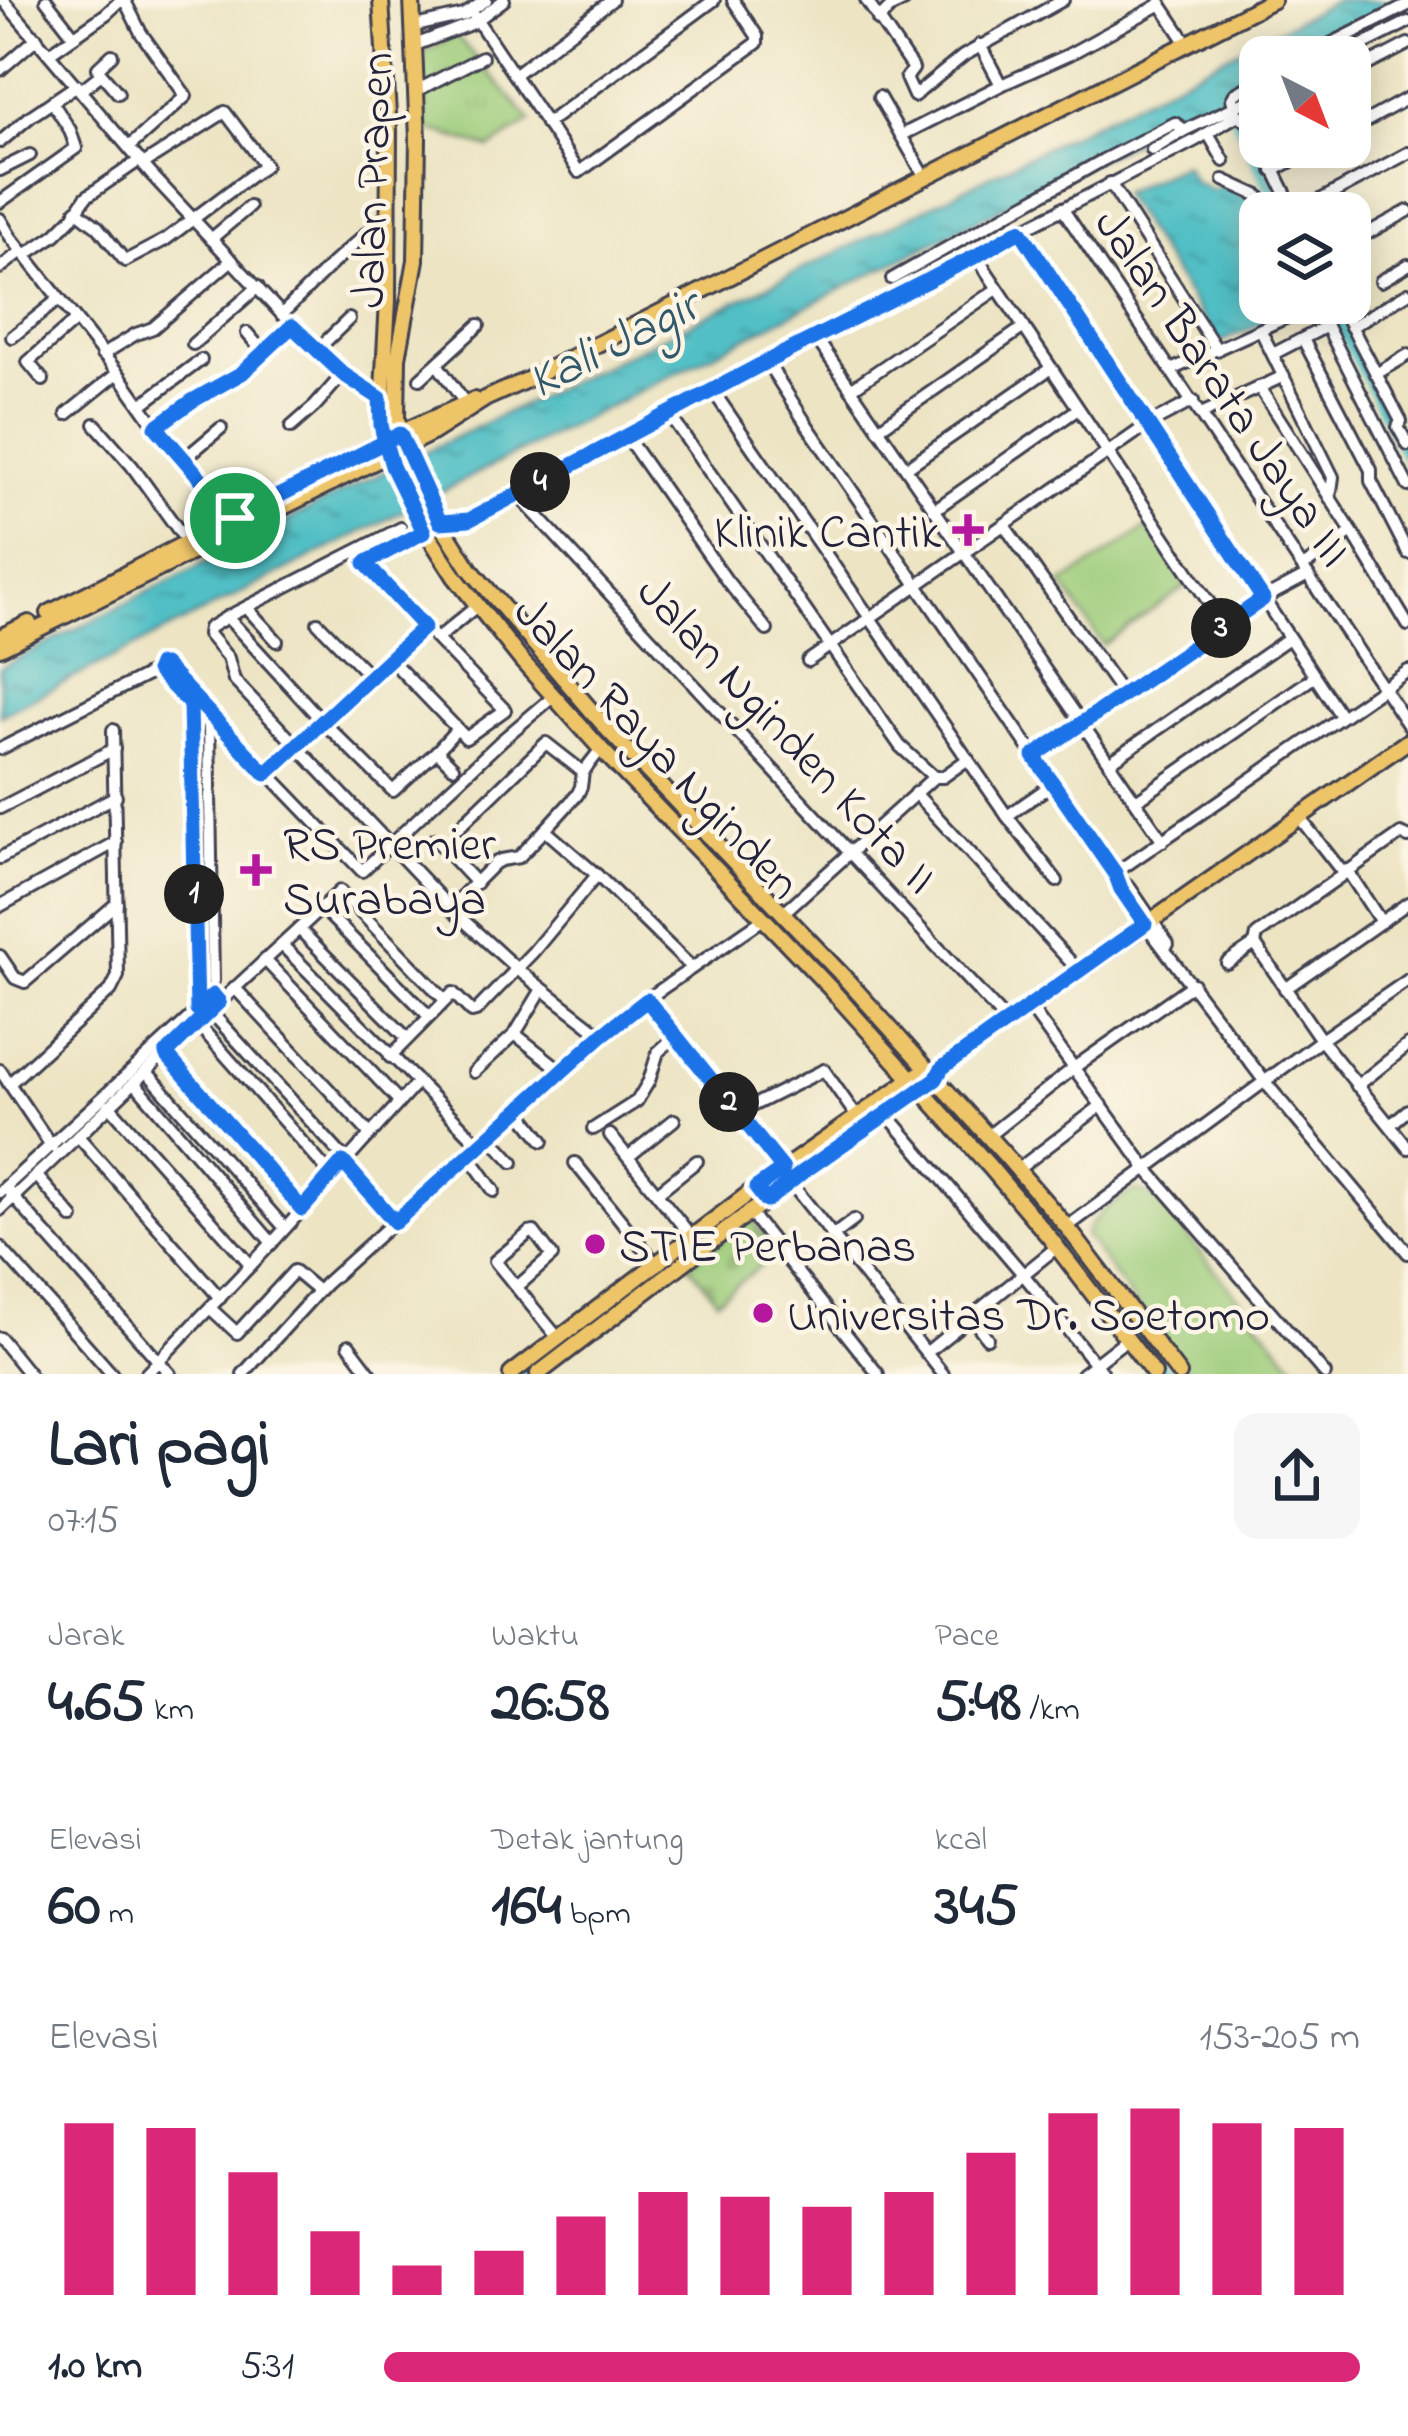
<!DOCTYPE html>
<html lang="id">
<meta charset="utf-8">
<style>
:root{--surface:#fff;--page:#f6f6f7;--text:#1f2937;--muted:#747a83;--accent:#db2777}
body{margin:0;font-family:"Indie Flower",sans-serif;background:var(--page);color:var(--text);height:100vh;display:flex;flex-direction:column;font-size:45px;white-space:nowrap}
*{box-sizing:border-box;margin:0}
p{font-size:39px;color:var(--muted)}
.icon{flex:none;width:66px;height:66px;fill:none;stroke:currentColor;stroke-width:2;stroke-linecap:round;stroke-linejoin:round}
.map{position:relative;height:1374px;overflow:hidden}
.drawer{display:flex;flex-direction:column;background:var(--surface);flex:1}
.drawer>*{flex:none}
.needle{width:78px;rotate:138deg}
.tools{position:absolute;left:1239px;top:36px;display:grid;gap:24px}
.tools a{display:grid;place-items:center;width:132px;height:132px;border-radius:24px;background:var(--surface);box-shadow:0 6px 30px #0003;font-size:60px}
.pin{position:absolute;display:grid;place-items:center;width:102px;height:102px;color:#fff;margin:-51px;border:6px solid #fff;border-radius:50%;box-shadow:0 3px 12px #0007}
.km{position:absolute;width:60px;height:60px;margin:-30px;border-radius:50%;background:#222;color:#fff;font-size:33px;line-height:60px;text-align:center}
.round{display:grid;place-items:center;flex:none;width:126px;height:126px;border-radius:24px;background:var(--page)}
.summary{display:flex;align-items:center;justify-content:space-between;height:204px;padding:0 48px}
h1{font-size:66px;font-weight:800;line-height:90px}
.figures{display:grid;grid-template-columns:repeat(3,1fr);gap:18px;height:204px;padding:12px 48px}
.figures div{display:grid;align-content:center}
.figures b{font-size:60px;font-weight:800}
.figures small{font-size:33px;font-weight:400}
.figures p{font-size:33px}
.chart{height:336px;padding:24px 48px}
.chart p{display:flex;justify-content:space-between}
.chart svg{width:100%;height:216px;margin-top:12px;stroke:var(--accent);stroke-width:6}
ul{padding:0 48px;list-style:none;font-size:39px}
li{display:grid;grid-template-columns:192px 144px 1fr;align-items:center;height:90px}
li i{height:30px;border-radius:15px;background:var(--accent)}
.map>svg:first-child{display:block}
</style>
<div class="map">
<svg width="1408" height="1374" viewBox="0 0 1408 1374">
<defs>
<pattern id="grass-tufts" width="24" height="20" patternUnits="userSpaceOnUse" patternTransform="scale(3)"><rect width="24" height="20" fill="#9dcc7a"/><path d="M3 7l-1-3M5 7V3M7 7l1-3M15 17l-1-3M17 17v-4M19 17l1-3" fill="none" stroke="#87af6a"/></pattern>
<pattern id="cemetery-stones" width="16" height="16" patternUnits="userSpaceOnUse" patternTransform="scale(3)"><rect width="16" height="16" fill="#9dcc7a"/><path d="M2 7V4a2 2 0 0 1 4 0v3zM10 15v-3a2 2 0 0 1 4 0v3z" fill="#87af6a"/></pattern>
<pattern id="water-ripples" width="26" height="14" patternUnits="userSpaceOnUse" patternTransform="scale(3)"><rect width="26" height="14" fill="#51bfc5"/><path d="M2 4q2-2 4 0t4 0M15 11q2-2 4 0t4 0" fill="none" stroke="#439ba1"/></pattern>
</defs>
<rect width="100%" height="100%" fill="#fcf5e5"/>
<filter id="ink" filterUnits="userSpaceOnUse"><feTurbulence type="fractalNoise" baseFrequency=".00833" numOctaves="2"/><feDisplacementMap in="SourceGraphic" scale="24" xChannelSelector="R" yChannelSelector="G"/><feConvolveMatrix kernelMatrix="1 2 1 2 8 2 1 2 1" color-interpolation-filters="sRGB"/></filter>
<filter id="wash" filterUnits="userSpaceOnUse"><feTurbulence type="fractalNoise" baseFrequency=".004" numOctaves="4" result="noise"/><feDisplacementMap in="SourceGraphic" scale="48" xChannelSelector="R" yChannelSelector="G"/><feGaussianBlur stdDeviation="2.7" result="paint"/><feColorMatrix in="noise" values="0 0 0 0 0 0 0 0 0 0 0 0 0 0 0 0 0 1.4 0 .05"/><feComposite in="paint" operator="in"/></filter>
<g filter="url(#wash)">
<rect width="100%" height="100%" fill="#ece4c3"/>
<polygon fill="url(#grass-tufts)" stroke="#60775a" stroke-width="3" points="456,35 531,121 490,148 427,129 421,54"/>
<polygon fill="url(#cemetery-stones)" stroke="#60775a" stroke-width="3" points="750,1218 766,1238 752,1249 763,1264 717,1300 689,1265"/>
<g fill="#9dcc7a" stroke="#60775a" stroke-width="3">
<polygon points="1148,527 1189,584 1103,645 1062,584"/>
<path d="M1138 1190 1157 1200 1302 1374H1187L1085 1235C1092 1217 1119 1196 1138 1190Z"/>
</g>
<g fill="url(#water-ripples)" stroke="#3a7080" stroke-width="3">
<polygon points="1337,0 1408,2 1299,57 1260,57 1260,77 0,715 0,668 359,484 859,242"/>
<polygon points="1184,164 1194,181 1212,190 1222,186 1257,202 1261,207 1255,220 1260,229 1260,303 1306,303 1219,343 1121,193"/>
</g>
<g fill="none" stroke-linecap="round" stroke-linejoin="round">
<g stroke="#51bfc5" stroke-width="12">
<polyline points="1225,94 1283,213"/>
<polyline points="1329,303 1408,458"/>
<polyline points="922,1080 993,1156 1167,1374"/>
<polyline points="715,1227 805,1161"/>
<polyline points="522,1374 550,1352"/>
</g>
</g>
</g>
<g filter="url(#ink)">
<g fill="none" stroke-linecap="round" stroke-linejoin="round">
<defs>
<g id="minor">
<polyline points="3,0 151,174 316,351 349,379 380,398"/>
<polyline points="46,0 74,36"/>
<polyline points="866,0 913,69 906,78 914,96 963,56 1063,0"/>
<polyline points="1160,3 1186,42"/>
<polyline points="471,11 579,172 757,43 757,36 733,0"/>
<polyline points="878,20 891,7 905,0"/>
<polyline points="415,26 464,15 486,0"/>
<polyline points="415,45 473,23 504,0"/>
<polyline points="980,45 1001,85"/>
<polyline points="50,53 106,14 120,1 126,3 141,33 186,96 129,147"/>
<polyline points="1305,57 1408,5"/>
<polyline points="1338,57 1408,22"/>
<polyline points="0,70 37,38"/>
<polyline points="101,73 118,93"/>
<polyline points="515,74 612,0"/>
<polyline points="1350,74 1408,44"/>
<polyline points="1260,80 1235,94 1232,99 1236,113 1253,126 1260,141"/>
<polyline points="81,90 100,75 98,68 112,55"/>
<polyline points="416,91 482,57"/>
<polyline points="879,97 925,177"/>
<polyline points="546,124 714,0"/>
<polyline points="1350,130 1408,98"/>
<polyline points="1208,133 1224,161"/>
<polyline points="902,135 1001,85 1068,55 1161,4"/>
<polyline points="0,142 31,116 77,85"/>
<polyline points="1263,147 1295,213"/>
<polyline points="1152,150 1185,130 1260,95"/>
<polyline points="0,170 30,155"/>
<polyline points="1273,171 1318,147"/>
<polyline points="1224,180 1259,196 1263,213"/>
<polyline points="1110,183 1217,350"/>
<polyline points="0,202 76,148 70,130 52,102"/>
<polyline points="1062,208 1408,725"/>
<polyline points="76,210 98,227 125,261 165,240 265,165 225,112 143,164"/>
<polyline points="1296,213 1408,153"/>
<polyline points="0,219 10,236 121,377 156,427 234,518"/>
<polyline points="1020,230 1341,716"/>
<polyline points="211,239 249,207"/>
<polyline points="1350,243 1408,211"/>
<polyline points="25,255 55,235 73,217 86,197 140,160"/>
<polyline points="976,256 1224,625"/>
<polyline points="0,268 22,251"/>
<polyline points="892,279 1103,160 1175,123 1185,130"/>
<polyline points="1381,281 1408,265"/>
<polyline points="1315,303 1408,486"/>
<polyline points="1339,303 1401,421 1398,427 1408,445"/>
<polyline points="282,314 333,263 389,213"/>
<polyline points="1351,327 1408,293"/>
<polyline points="1261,331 1333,477 1330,498"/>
<polyline points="247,333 264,353"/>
<polyline points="12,337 59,299"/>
<polyline points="816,338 1163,841"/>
<polyline points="1303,339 1371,470 1371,481 1408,553"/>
<polyline points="193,344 258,287"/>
<polyline points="316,351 349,319"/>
<polyline points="1273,354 1327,326"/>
<polyline points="102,355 136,334 153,328 232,260"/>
<polyline points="767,362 807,425 1115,873 1124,893 1145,924 1265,1082 1408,1253"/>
<polyline points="437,364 465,403"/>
<polyline points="1171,370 1316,304"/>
<polyline points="1376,374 1408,355"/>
<polyline points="420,379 479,325"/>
<polyline points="43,380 28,362 76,320"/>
<polyline points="1259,387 1352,532 1408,625"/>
<polyline points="851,389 997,289"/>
<polyline points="713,391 1007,816 1057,881"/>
<polyline points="141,405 201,360"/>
<polyline points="67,414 118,373"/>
<polyline points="669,414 900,746 934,777"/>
<polyline points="1201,414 1284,376"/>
<polyline points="95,424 132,466 187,542"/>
<polyline points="156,427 196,399 242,373 292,326"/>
<polyline points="291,427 315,406 343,374"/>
<polyline points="878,429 1024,327"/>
<polyline points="626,436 727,581 767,630"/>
<polyline points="184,459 221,428"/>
<polyline points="906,468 1051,368"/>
<polyline points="517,494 1007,1022"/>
<polyline points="934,510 1078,409"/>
<polyline points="440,522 469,520 762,364 1196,140 1238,115"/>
<polyline points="1004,525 1123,695"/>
<polyline points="401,528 227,617 209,628 208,634 228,658 234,680 450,908 517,969 602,1035"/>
<polyline points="1303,567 1352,532"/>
<polyline points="247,608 277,641"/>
<polyline points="227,617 323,722 393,791 437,751 457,729"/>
<polyline points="318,623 370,676"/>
<polyline points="437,639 478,605"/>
<polyline points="389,658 466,738 505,710 366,566 367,560 425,532"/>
<polyline points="808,661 1107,453 1147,425 1193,401"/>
<polyline points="157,670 160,664 164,665 362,871 502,740 554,696"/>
<polyline points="157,670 209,725 210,787"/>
<polyline points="190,704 197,1009"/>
<polyline points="0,749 157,670"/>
<polyline points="437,751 453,767"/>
<polyline points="1034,756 1263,599 1308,575"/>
<polyline points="1109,763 1289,638"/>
<polyline points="267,774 423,627"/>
<polyline points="915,793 1079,971"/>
<polyline points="210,794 213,981"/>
<polyline points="1136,801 1314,677"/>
<polyline points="0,808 114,749"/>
<polyline points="1007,816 1053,784"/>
<polyline points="1299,817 1343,873"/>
<polyline points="458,828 546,743 583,772"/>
<polyline points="545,830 597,875 692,968"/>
<polyline points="435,839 476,883"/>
<polyline points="0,858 116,796"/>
<polyline points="1347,870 1381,922"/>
<polyline points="1115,873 1408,671"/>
<polyline points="1120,880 1130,888 1168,944"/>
<polyline points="0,906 116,842"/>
<polyline points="322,908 429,1016"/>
<polyline points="450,908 495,863 501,860 519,857 545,830 577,795 581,787 583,772 601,749"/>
<polyline points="783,913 934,777 943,777 968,759"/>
<polyline points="299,929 407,1038"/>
<polyline points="1255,944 1321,1040 1408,1148"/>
<polyline points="282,945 480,1145"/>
<polyline points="0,956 15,978 25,982 117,903"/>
<polyline points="265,960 399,1101"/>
<polyline points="1227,963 1255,944 1257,935 1401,834 1408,837"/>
<polyline points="235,988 370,1134"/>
<polyline points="1285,989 1408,903"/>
<polyline points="647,999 783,1169"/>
<polyline points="1029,1006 1147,1169 1325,1374"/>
<polyline points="210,1011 346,1160"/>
<polyline points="197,1023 332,1176"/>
<polyline points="515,1034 562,1071"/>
<polyline points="166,1054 302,1209"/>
<polyline points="390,1057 453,993 472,1012 476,1011 533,952 597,875"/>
<polyline points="0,1070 52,1147"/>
<polyline points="147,1072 285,1228"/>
<polyline points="474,1072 515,1034 542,989"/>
<polyline points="135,1083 272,1243"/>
<polyline points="9,1084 111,990 118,976 113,730"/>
<polyline points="1357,1086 1408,1045"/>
<polyline points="109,1105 251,1265"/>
<polyline points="519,1110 543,1141"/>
<polyline points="738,1113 824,1070 857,1117"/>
<polyline points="886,1113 1023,1274 1103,1374"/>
<polyline points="1390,1125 1408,1110"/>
<polyline points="593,1129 637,1101 649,1081 658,1052 676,1036"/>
<polyline points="610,1135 691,1236"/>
<polyline points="78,1136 220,1298"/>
<polyline points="988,1136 1075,1067 1193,984"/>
<polyline points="490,1137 513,1162"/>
<polyline points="469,1156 494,1191"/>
<polyline points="628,1157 674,1120"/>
<polyline points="343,1163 395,1222"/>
<polyline points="575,1163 655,1263"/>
<polyline points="1017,1170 1102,1105"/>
<polyline points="36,1175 73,1218"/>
<polyline points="790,1182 943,1374"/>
<polyline points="0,1192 213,996"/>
<polyline points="9,1192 170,1374"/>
<polyline points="657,1193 697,1161"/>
<polyline points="0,1210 197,1023 340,891 445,1000"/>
<polyline points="750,1213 878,1374"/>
<polyline points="1067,1227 1321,1040 1408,980"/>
<polyline points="834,1235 854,1220"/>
<polyline points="0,1247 112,1374"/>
<polyline points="517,1287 552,1256 534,1232 529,1233 495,1261 558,1338"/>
<polyline points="210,1308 237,1333 294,1271 318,1291"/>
<polyline points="970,1315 987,1338"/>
<polyline points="0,1338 29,1374"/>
<polyline points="349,1345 371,1374"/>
<polyline points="926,1353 1057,1247"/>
<polyline points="146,1374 272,1243 417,1083"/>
<polyline points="243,1374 325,1284 602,1035 647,999 765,918"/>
<polyline points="1082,1374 1127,1339"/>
</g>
<g id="major">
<polyline points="381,0 389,131 388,301 381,425 392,466 416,516 455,577 521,660 601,749 830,988 990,1167 1050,1238 1154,1374"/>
<polyline points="412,0 418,139 416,260 398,358 397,419 404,447 440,522 470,569 608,730 843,976 1004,1154 1067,1227 1179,1374"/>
<polyline points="49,613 400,433 474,400"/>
<polyline points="0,637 29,623"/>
<polyline points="0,648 430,434 485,399 529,379 1273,0"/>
<polyline points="511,1374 756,1188 917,1075"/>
<polyline points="538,1374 803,1172 936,1079 942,1068 1408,741"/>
</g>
</defs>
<use href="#minor" stroke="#403f4f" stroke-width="16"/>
<use href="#major" stroke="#403f4f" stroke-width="20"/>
<use href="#minor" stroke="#fff" stroke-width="10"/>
<use href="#major" stroke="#eec469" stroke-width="14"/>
</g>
</g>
<g fill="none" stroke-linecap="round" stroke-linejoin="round" filter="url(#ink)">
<defs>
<polyline id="route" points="235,518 385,442 392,466 424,532 365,563 424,627 266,774 164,665 159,665 157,670 190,704 197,1010 213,995 219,1002 166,1054 302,1209 343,1162 395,1222 602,1035 647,1000 783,1169 756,1188 766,1201 803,1172 936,1079 942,1068 1145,924 1121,889 1115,873 1034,756 1263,599 1020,230 976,256 762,364 469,520 440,522 400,434 385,442 381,425 380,398 343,374 292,326 242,373 192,401 156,427 235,518"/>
</defs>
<use href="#route" stroke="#fff" stroke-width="24"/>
<use href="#route" stroke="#1a73e8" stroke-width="15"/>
</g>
<g fill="#b5179e" stroke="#fcf5e5" stroke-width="4.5">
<path d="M962 512h12v12h12v12h-12v12h-12v-12h-12v-12h12z"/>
<path d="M250 852h12v12h12v12h-12v12h-12v-12h-12v-12h12z"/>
<circle cx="595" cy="1244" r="12"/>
<circle cx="763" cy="1313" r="12"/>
</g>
<g text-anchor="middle" stroke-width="9" stroke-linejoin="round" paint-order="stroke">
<g font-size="48" fill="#22223b" stroke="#fcf5e5">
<text transform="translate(370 180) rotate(-88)" y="17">Jalan Prapen</text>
<text transform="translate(1225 386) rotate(56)" y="17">Jalan Barata Jaya III</text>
<text transform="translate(789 733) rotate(47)" y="17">Jalan Nginden Kota II</text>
<text transform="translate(659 746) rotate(47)" y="17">Jalan Raya Nginden</text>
</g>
<g font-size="48" fill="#22223b" stroke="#fcf5e5" text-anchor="start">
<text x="941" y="547" text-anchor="end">Klinik Cantik</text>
<text x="283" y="859">RS Premier<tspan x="283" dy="55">Surabaya</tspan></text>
<text x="619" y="1261">STIE Perbanas</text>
<text x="787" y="1330">Universitas Dr. Soetomo</text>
</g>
<g font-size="51" font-style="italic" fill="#32596b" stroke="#fcf5e5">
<text transform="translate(612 341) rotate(-27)" y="18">Kali Jagir</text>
</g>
</g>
</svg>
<div class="tools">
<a><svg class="needle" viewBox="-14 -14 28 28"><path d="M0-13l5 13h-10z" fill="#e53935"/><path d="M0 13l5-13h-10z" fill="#747a83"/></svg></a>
<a><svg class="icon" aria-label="layers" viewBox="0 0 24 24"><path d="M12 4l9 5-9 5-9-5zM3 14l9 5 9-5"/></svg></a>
</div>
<div class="pin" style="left:235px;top:518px;background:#1e9e55"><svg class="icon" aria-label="arrive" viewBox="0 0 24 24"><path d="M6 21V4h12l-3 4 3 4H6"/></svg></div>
<b class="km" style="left:194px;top:894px">1</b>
<b class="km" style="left:729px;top:1102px">2</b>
<b class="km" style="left:1221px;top:628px">3</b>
<b class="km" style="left:540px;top:482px">4</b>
</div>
<section class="drawer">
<div class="summary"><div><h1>Lari pagi</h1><p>07:15</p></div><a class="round"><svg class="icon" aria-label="share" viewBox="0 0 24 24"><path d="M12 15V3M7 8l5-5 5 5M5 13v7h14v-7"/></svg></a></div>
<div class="figures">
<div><p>Jarak</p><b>4.65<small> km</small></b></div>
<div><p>Waktu</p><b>26:58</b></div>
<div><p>Pace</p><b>5:48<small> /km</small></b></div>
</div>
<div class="figures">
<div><p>Elevasi</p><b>60<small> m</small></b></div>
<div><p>Detak jantung</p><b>164<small> bpm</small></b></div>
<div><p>kcal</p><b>345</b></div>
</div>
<div class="chart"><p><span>Elevasi</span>153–205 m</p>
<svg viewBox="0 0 160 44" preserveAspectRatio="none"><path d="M5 44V9M15 44V10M25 44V19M35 44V31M45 44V38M55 44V35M65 44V28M75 44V23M85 44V24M95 44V26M105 44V23M115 44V15M125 44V7M135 44V6M145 44V9M155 44V10"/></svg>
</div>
<ul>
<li><b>1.0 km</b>5:31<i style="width:100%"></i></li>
</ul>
</section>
